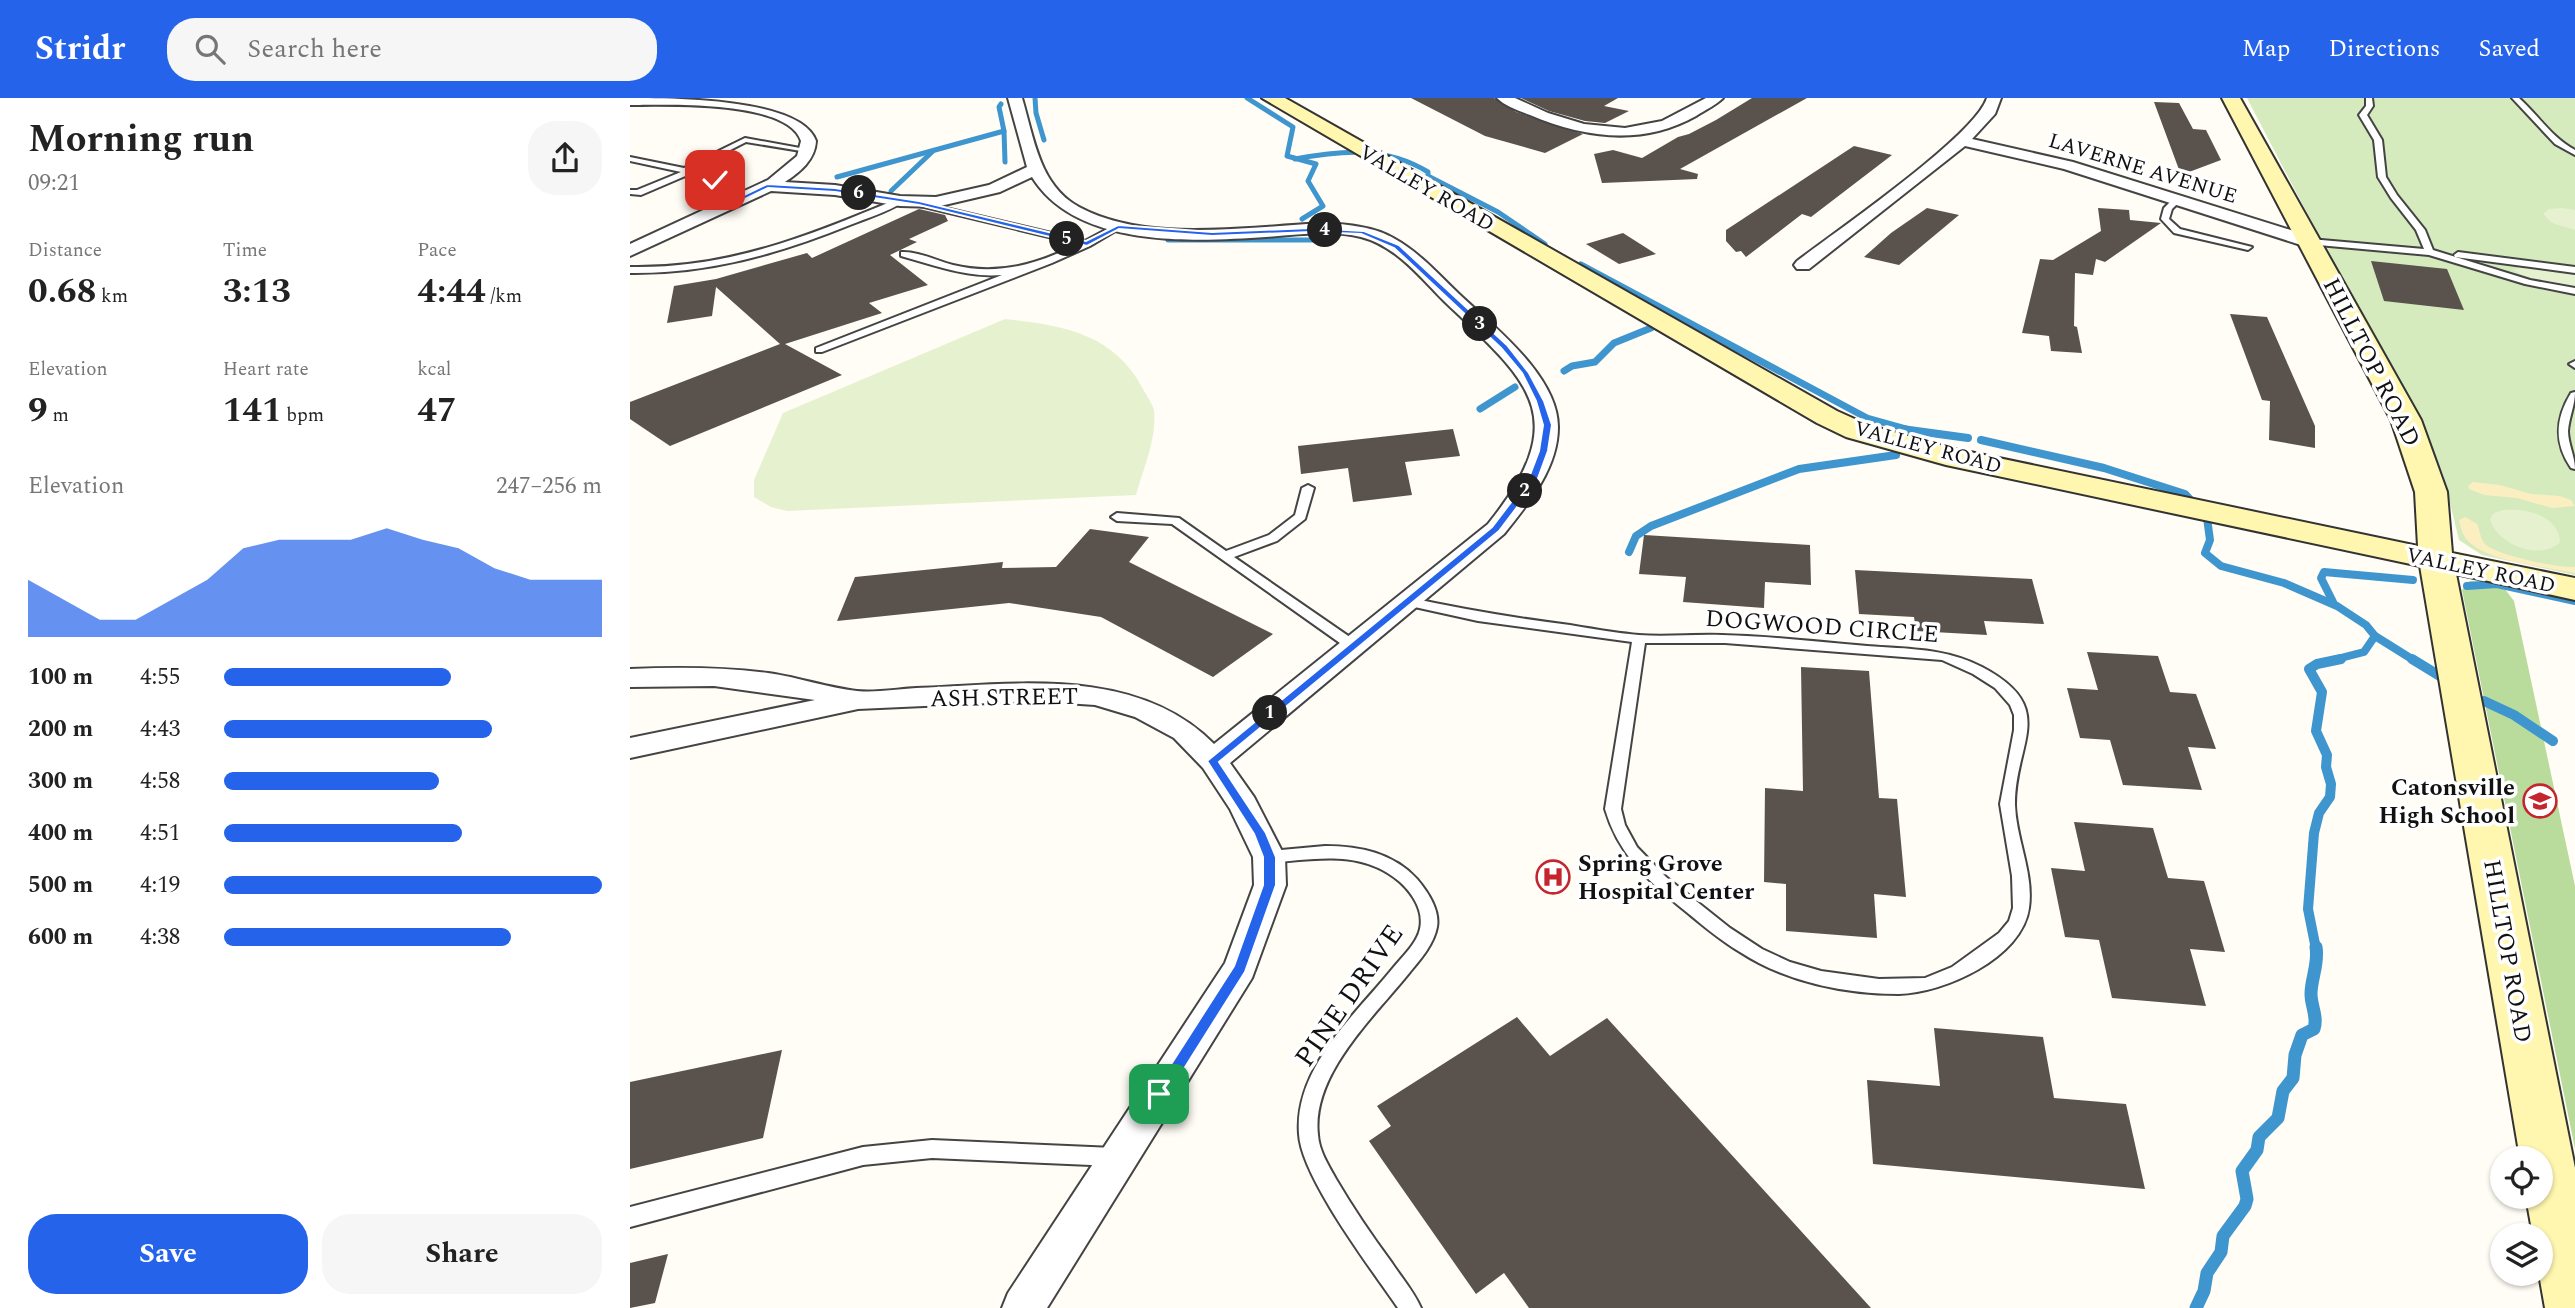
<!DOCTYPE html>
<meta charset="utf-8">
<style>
:root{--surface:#fff;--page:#f6f6f6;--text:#222;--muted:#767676;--accent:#2563eb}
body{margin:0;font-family:Spectral,serif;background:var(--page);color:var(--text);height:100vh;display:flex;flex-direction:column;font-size:26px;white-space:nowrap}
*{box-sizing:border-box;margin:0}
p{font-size:23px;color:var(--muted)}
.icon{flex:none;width:38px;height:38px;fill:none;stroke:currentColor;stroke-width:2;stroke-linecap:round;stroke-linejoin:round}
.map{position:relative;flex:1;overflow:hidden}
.panel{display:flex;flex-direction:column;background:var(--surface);width:630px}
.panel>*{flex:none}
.buttons{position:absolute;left:1860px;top:1048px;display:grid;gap:14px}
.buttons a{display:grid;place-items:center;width:63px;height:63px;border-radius:50%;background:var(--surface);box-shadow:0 2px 5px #0004;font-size:35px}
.pin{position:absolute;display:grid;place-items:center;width:60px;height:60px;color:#fff;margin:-30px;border-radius:14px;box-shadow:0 4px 10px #0006}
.km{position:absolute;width:35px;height:35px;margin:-18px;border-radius:50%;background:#222;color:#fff;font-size:19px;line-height:35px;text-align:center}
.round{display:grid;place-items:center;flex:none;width:74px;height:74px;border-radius:28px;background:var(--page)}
.headline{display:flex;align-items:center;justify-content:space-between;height:119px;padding:0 28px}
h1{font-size:38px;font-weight:700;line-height:52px}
.stats{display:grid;grid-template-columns:repeat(3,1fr);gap:10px;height:119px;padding:7px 28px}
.stats div{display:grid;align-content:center}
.stats b{font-size:35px;font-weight:700}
.stats small{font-size:19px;font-weight:400}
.stats p{font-size:19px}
.chart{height:196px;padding:14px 28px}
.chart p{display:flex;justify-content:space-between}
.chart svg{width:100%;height:126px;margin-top:7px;fill:var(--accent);opacity:.7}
.primary-button{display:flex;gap:14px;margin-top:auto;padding:14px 28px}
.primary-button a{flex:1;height:80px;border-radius:28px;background:var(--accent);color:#fff;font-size:28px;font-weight:700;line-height:80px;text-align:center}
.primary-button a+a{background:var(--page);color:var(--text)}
ul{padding:0 28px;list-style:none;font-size:23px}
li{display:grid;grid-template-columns:112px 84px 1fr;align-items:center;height:52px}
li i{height:18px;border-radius:9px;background:var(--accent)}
header{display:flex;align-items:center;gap:42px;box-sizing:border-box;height:98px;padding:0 35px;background:var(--accent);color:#fff}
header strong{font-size:33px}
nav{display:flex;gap:38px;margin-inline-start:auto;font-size:24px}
.search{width:490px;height:63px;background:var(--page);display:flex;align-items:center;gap:18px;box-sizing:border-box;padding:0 24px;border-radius:28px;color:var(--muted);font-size:26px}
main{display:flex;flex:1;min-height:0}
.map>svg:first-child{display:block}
</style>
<header>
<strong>Stridr</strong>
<div class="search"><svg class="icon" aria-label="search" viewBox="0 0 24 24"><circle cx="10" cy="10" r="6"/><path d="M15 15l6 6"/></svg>Search here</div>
<nav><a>Map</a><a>Directions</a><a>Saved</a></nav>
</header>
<main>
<section class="panel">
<div class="headline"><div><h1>Morning run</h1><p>09:21</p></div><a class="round"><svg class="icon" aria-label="share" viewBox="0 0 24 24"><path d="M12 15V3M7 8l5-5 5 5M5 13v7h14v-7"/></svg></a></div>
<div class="stats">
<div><p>Distance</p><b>0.68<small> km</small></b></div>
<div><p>Time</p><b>3:13</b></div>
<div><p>Pace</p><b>4:44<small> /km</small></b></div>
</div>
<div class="stats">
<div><p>Elevation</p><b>9<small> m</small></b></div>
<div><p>Heart rate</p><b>141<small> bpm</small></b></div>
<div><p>kcal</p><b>47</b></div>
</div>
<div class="chart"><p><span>Elevation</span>247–256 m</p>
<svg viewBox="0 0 160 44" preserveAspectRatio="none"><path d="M0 44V24L10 31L20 38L30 38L40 31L50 24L60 13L70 10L80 10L90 10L100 6L110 10L120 13L130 20L140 24L150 24L160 24V44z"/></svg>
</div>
<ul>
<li><b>100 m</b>4:55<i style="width:60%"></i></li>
<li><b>200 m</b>4:43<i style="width:71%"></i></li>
<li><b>300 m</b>4:58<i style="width:57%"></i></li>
<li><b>400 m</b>4:51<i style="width:63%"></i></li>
<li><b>500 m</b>4:19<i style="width:100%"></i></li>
<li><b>600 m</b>4:38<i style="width:76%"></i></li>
</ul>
<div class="primary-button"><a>Save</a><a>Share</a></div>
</section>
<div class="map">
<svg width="1945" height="1210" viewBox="0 0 1945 1210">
<rect width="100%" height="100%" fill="#fffdf5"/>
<polygon fill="#d5ebbd" points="1617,0 1945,0 1945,477 1852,457 1829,442 1813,376"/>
<polygon fill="#b9dc9c" points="1840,483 1871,486 1884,503 1945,788 1945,1051 1832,492"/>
<g fill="#fbeec1">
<polygon points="1843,384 1870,387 1901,396 1930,398 1941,402 1945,408 1922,410 1887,400 1854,397 1839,391 1838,388"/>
<path d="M1835 419 1847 426C1850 432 1850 441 1855 446 1865 457 1929 470 1945 469V475C1916 469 1859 464 1838 443 1832 437 1831 430 1829 422Z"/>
</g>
<g fill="#e6f2cf">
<polygon points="1932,110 1945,112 1945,132 1922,125 1913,116 1919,111"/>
<polygon points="1891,170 1945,176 1945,190 1897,179 1883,172"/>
<path d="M375 221C431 227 483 235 512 289 516 297 523 306 524 313 527 340 513 372 506 397L157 413 141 409 124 399V382L153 315Z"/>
<path d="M1873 412C1895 410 1929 417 1930 444 1911 464 1866 446 1860 421L1864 415Z"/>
</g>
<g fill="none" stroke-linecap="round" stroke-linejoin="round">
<g stroke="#3f96cf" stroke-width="5">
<polyline points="405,0 406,15 414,42"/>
<polyline points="617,0 663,29 657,58 686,66 678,83 693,108 672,121"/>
<polyline points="371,6 369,9 374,33 375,64"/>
<path d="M665 61C712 52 756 48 798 74V78L868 114 915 146"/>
<polyline points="207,79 374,33"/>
<polyline points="261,93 303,53"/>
<polyline points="538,142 697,142"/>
</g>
<g stroke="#3f96cf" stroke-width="7">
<polyline points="951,167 1237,320 1280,332"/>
<polyline points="934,273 942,268 965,264 984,245 1021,230"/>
<polyline points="850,311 885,289"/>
</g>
<g stroke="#3f96cf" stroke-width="8">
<polyline points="1272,331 1338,340"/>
<polyline points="1351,342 1474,370 1555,396 1577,420 1580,442 1575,455 1591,468 1654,485 1707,508 1736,527 1745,538 1785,563"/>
<polyline points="999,454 1006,438 1021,428 1169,371 1266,357"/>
<polyline points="1837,488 1867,486 1945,503"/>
<polyline points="1703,504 1691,480 1694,474 1783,482"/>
<polyline points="1699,563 1734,554 1745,538"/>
</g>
<g stroke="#3f96cf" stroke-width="10">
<polyline points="1782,561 1818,583"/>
<polyline points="1854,603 1884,617 1923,643"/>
<polyline points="1686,851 1678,811 1684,735 1689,715 1700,699 1701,686 1696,669 1697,657 1686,633 1692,594 1679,571 1687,566 1711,561"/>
</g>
<path stroke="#3f96cf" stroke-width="13" d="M1566 1210 1574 1193 1577 1175 1591 1154 1593 1138 1615 1108 1617 1101 1612 1073 1627 1052 1629 1039 1648 1020 1653 993 1663 980 1665 957 1672 937 1684 931C1688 919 1681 908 1681 896 1681 880 1689 866 1686 849"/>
</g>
<g fill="#5a524d">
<polygon points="781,0 864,0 886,14 953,36 915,55 855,38"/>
<polygon points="891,0 988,0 974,8 999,13 975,25 955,23 919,13"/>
<polygon points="1122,0 1177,0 1050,71 1068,76 1067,81 972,85 964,56 983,52 1012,60 1048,39 1059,36 1086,22"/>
<polygon points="1524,4 1549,5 1563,31 1576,32 1591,62 1551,77"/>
<polygon points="1224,48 1262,57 1181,119 1172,116 1116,159 1111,153 1106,154 1096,143 1096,132"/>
<polygon points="1297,110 1329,117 1269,167 1234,159 1261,135"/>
<polygon points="1468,110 1499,112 1500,122 1531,125 1475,164 1466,161 1463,177 1445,175 1444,228 1447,229 1452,255 1421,253 1419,238 1392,235 1410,161 1423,162 1471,133"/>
<polygon points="289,111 315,117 318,123 279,141 287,144 260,157 298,187 239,205 252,215 155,246 212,277 40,348 0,321 0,304 150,246 86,189 82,218 37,225 44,188 86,181 177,155 182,160"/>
<polygon points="993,135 1026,156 989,166 956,146"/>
<polygon points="1741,163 1817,171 1834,212 1754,203"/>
<polygon points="1600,216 1637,219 1685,328 1685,350 1639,342 1640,303 1632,302"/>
<polygon points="823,331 830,358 775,364 782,397 723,404 718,370 671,376 668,348"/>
<polygon points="460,431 519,439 499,464 643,536 583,579 471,519 379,505 207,523 225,479 373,464 372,470 426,469"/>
<polygon points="1014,437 1180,447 1181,487 1135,484 1134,510 1053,504 1056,479 1009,476"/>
<polygon points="1225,472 1402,481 1414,526 1354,523 1357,537 1286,533 1284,519 1229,516"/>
<polygon points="1457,554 1528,558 1540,594 1566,596 1586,651 1558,649 1572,692 1493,687 1480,642 1450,640 1437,590 1468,592"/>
<polygon points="1171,569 1239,573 1249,700 1267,701 1276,799 1244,796 1247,840 1156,833 1156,786 1134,784 1135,690 1173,693"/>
<polygon points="1444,724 1523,730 1538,780 1574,783 1595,854 1560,851 1576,908 1482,900 1469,842 1435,839 1421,770 1455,773"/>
<polygon points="887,919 920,958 977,920 1241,1210 899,1210 874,1175 846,1196 739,1043 761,1028 747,1008"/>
<polygon points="1304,930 1413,939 1424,1000 1496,1006 1515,1091 1243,1066 1237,982 1310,988"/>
<polygon points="152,952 133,1040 0,1071 0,984"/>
<polygon points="38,1156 25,1205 0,1210 0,1165"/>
</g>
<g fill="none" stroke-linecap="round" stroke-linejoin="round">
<defs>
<g id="lane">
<polygon points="1736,0 1742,0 1743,8 1737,17 1752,42 1756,79 1767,97 1795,132 1803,152 1900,182 1945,190 1945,196 1895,186 1799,157 1677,146 1676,144 1680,141 1794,151 1786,132 1761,100 1748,79 1744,42 1729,17 1736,8"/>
<path d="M1882 0H1889C1908 17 1922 40 1945 52V57L1925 46Z"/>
<polygon points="115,40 181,52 177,54 116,44 63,71 100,87 110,103 106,105 103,105 94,91 60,76 11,97 0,96 0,92 7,92 51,74 0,63 0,59 54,70"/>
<polygon points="1545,99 1552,101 1542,111 1539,121 1550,131 1622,149 1618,152 1544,135 1531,121 1534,110"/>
<path d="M267 101 274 103C259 114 237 120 220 127 149 156 77 176 0 175V169C97 171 179 138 267 101Z"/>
<path d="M286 103 455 143 485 127 492 129 460 148 422 165 192 254H186V250L372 177C337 180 304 167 271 158V154C288 153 307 163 323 167 368 178 408 166 448 146L286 107Z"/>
<polygon points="1828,154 1945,169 1945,175 1825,159 1824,157"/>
<polygon points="1945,263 1945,270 1939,266"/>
<path d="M1945 294C1945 308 1939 319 1938 333 1938 346 1945 358 1945 371L1941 370C1924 345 1925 321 1941 295Z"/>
<polygon points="678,387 684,390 675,421 647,443 604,459 727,544 729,547 727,550 717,550 542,426 487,423 481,419 487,415 549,420 596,453 639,437 665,417 672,390"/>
<path d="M776 499C831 511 885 520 940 527 963 531 986 535 1009 537 1036 539 1064 536 1092 537 1140 538 1189 544 1237 548 1277 551 1316 550 1352 569 1430 610 1384 645 1385 707 1386 741 1404 775 1399 810 1392 860 1314 895 1269 896 1215 896 1156 884 1110 854 1088 841 1069 824 1049 808 1015 780 988 755 975 711L1002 544 848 523 771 506 770 503ZM1015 545H1095L1312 562 1343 576 1365 590 1380 607 1384 617V632L1370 706 1382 778 1383 810 1379 823 1369 835 1322 869 1295 880 1249 881 1191 873 1160 864 1132 851 1100 830 1036 779 1007 749 995 727 991 711Z"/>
<path d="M695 748C730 748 763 755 787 781 798 794 810 812 807 829 804 846 790 862 780 874 745 918 681 976 688 1037 689 1053 699 1068 706 1081 723 1110 742 1138 762 1165 772 1180 784 1194 791 1210H768C742 1172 671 1079 669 1036 664 970 725 917 763 870 773 858 787 845 790 831 794 813 783 796 770 784 732 751 685 761 639 765L633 763 631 759 633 755 639 753Z"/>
<polygon points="302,1042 484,1050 491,1053 494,1059 491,1065 484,1068 302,1060 233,1067 0,1129 0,1109 233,1049"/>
</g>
<g id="street">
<path d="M0 0C42 0 171 0 186 43 185 62 170 74 155 84L205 87 270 98 306 99 359 87 397 69 378 0H392C404 40 409 87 449 109 503 138 576 133 636 129 667 127 699 122 731 129 743 131 755 135 765 141 790 155 809 177 829 196 863 228 928 278 928 329 928 370 899 405 874 436L600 665 624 699 655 759 656 787 622 880 417 1210H372L378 1195 595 865 624 787 623 759 600 711 573 670 544 640 505 619 465 607 405 603 228 611 0 660V640L185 602 84 588 0 589V571C46 569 92 569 138 575 168 579 198 590 227 593 246 595 267 591 286 590 386 586 507 568 584 646L858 426C945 318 899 284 814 203 790 179 766 148 731 139 700 131 667 137 636 139 561 144 446 150 402 79L370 94 306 109 270 108 205 97 141 93 0 158V146L138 82 167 58 171 43C158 2 37 7 0 7Z"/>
<path d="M867 0H885L918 15 954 26 995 30 1032 23 1076 0H1093C1086 7 1075 12 1066 18 1013 48 954 40 900 17 889 13 875 8 867 0Z"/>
<path d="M1357 0H1371L1365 16 1342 41 1443 64 1686 140 1689 144 1686 148H1674L1434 71 1335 48 1179 171H1167L1164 167 1167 163C1205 134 1345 38 1357 0Z"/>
</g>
<polygon id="secondary" points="632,0 655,0 1207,313 1238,327 1321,350 1788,448 1785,394 1761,322 1592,0 1610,0 1791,322 1817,394 1822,455 1945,480 1945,502 1826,476 1945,1070 1945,1210 1915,1210 1909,1176 1911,1138 1903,1138 1896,1099 1911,1099 1911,1060 1890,1060 1790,468 1316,367 1216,339 1187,325"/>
</defs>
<use href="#lane" stroke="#444" stroke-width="4"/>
<use href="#street" stroke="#444" stroke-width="4"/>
<use href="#secondary" stroke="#333" stroke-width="4"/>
<use href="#lane" fill="#fff" fill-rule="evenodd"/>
<use href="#street" fill="#fff" fill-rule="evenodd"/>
<use href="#secondary" fill="#fff6b0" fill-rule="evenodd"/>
</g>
<polygon fill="#2563eb" stroke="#fff" stroke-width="2" points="83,81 99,87 108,100 137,86 205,90 289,103 456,143 488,127 582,134 681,130 734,133 769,147 877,247 899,275 914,303 922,327 918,353 907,383 869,433 589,664 636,735 646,759 646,787 615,874 535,1001 524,1001 522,996 604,868 633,787 633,759 624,736 577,663 862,429 898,382 909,353 913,327 906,303 892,275 871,250 764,150 731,136 681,134 582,138 489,131 457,148 289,107 205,94 138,90 107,105"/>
<defs>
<symbol id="school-ring" viewBox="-11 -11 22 22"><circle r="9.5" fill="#fff" stroke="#c4262e" stroke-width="1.5"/><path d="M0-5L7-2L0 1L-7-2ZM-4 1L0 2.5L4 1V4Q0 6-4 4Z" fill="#c4262e"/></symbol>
<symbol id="hospital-ring" viewBox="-11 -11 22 22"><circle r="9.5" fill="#fff" stroke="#c4262e" stroke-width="1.5"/><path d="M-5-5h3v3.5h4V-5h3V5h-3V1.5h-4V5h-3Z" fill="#c4262e"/></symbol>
</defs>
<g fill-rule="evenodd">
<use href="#school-ring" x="1891" y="684" width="38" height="38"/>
<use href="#hospital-ring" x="904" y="760" width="38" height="38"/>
</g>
<g text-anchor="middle" stroke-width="7" stroke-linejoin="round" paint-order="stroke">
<g font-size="21" fill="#111" stroke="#fff">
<text transform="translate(1513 70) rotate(17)" y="7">LAVERNE AVENUE</text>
<text transform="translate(797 90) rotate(30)" y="7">VALLEY ROAD</text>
<text transform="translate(1298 349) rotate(15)" y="7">VALLEY ROAD</text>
<text transform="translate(1851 472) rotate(12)" y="7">VALLEY ROAD</text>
</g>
<g font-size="24" fill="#111" stroke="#fff">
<text transform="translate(1742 264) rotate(63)" y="8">HILLTOP ROAD</text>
<text transform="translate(1192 528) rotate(4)" y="8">DOGWOOD CIRCLE</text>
<text transform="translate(374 599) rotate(-1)" y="8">ASH STREET</text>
<text transform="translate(1878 853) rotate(80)" y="8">HILLTOP ROAD</text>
</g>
<g font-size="24" font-weight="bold" fill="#111" stroke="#fff" text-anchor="end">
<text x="1885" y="697">Catonsville<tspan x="1885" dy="28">High School</tspan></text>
<text x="948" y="773" text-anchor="start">Spring Grove<tspan x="948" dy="28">Hospital Center</tspan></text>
</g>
<g font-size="28" fill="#111" stroke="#fff">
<text transform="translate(718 897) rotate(-55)" y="10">PINE DRIVE</text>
</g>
</g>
</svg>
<div class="buttons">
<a><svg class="icon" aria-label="locate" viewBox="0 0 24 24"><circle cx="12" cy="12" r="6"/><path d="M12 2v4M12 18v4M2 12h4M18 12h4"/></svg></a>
<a><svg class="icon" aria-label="layers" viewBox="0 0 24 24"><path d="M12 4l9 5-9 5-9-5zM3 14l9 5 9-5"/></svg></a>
</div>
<div class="pin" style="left:529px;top:996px;background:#1e9e55"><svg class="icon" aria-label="arrive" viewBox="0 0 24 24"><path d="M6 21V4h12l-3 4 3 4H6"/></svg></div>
<div class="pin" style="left:85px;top:82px;background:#d93025"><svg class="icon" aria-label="check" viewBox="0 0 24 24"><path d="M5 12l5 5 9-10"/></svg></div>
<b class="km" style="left:640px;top:615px">1</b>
<b class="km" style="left:895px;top:393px">2</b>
<b class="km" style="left:850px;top:226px">3</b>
<b class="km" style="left:695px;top:132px">4</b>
<b class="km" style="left:437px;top:141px">5</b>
<b class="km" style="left:229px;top:95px">6</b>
</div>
</main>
